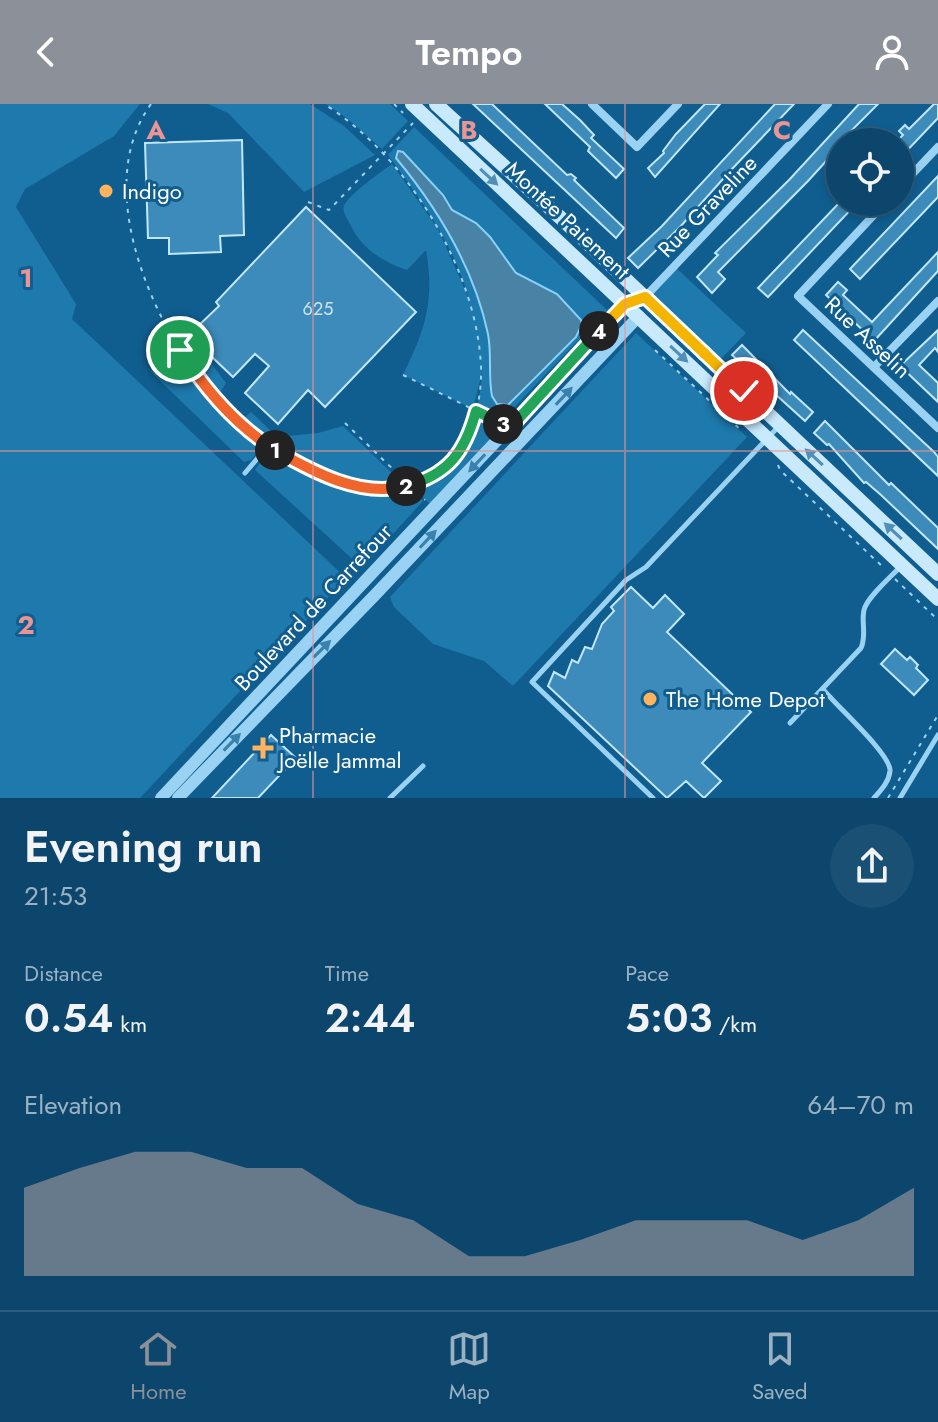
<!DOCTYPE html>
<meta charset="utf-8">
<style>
:root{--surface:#0c466c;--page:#1a5074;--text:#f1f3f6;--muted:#9ab1c2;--line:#2c5e7f;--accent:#8c9099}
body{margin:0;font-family:Jost,sans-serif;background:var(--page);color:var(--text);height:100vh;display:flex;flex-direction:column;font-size:30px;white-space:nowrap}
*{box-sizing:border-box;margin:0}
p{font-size:26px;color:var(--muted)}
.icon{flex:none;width:44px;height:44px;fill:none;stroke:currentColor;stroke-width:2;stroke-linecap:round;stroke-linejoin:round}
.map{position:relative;height:694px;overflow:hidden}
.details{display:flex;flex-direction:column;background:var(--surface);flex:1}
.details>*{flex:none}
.controls{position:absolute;left:826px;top:24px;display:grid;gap:16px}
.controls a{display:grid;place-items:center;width:88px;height:88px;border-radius:50%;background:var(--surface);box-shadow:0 4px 12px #0003,0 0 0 2px var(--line);font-size:40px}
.pin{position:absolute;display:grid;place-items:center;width:68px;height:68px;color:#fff;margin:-34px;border:4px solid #fff;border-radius:50%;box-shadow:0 2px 8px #0007}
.km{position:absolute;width:40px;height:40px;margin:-20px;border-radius:50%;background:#222;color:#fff;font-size:22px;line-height:40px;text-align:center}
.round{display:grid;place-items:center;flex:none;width:84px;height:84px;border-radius:42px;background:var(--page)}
.overview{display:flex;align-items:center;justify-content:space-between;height:136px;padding:0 24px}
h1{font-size:44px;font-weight:600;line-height:60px}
.metrics{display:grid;grid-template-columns:repeat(3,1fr);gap:12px;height:136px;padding:8px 24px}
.metrics div{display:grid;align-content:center}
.metrics b{font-size:40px;font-weight:600}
.metrics small{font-size:22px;font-weight:400}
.metrics p{font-size:22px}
.chart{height:224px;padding:16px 24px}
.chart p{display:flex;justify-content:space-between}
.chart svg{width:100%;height:144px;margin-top:8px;fill:var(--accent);opacity:.7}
header{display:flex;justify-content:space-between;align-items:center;height:104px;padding:0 24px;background:var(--accent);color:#fff;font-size:36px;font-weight:600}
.menu{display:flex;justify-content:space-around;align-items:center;height:112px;border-top:2px solid var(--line);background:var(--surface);font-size:22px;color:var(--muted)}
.menu a{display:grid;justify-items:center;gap:4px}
.menu .current{color:var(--accent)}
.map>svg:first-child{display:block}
</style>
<header><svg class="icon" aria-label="back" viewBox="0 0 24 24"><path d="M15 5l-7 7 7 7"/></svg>Tempo<svg class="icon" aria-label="person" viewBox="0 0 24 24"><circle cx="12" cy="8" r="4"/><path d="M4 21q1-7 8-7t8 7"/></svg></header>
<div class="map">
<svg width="938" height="694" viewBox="0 0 938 694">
<rect width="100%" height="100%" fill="#105e90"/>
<g fill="#1e79ad">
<polygon points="0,0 140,0 114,32 25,85 16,103 76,200 72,215 346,474 140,694 0,694"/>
<polygon points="208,0 310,0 344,22 375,51 304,88 228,9"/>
<polygon points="326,0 390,0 408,17 382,45 348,15"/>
<path d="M414 23 607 206 500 318 510 324 434 404 410 381C462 366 479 318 482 268L473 305 403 271C425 226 435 197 426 146L407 166C381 157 362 145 350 120 347 114 342 108 344 102 349 90 381 68 392 60L438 125 469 195C454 140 421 96 388 51Z"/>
<polygon points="674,162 746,229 716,260 645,193"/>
<polygon points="636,229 747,333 513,582 484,557 433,540 394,503 390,493"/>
<polygon points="189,230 226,279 219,290 244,314 251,308 273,329 251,356 244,358 151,268 153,260"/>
<path d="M343 322 399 376 402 379C372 386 297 372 282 342L288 332 318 329Z"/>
<path d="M269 346C314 370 357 391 409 383L423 397 371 454 360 457V462L255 366Z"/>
</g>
<path fill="#4882a5" stroke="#8bd0f7" stroke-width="2" d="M398 47 403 48 443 91 452 106 476 119 490 133 516 169 557 190 581 216 582 220 576 233 508 301 497 300 492 292C488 272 492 251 488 230 474 164 439 106 396 54Z"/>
<g fill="#3d8bba" stroke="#c1e7fd" stroke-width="2">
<polygon points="473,0 492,0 567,71 571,70 576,74 574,76 624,124 616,134"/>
<polygon points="545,0 562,0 580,16 594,31 591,34 624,65 616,74 588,47 590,43"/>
<polygon points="705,0 720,0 655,73 648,64 664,49 663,47 676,30"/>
<polygon points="775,0 794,0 731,66 680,123 638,164 628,154 662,122"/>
<polygon points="859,0 878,0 840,38 839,43 808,77 718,168 725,175 712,189 697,173 718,151 715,149 789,76"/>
<polygon points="934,0 938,0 938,14 900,54 900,38 897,37 903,31 899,27 905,21 909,25"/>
<polygon points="242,36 244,131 220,132 221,148 169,150 169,134 148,134 145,39"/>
<polygon points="938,72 938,93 860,175 850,165"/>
<polygon points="840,98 858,98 768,193 758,184"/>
<polygon points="306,103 416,208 325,303 308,286 278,320 245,289 269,262 255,250 233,273 211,252 206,244 210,239 195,225 219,202 216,198"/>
<polygon points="938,148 938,167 874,237 826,191 838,178 847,186 843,191 872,218"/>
<polygon points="803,226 934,348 938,353 938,372 794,236"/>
<polygon points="938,226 938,248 935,244 919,261 938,279 938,298 900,262"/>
<polygon points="742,241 790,290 791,288 813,308 805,317 732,251"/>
<polygon points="825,317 889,381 891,379 938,424 938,445 881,391 866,378 864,379 829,340 827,341 814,329"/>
<polygon points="631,483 653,504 665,491 684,510 667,528 751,608 702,659 721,677 704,694 686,677 667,694 548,582 554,568 565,574 572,556 578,559 585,543 592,545 602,520 614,507 611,503"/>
<polygon points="895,545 907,556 910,553 918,561 916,564 928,576 914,591 881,560"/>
<polygon points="271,631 296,654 258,694 212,694"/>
</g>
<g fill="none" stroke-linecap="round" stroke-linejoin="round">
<g stroke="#9ad2f3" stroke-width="2" stroke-dasharray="4 6" stroke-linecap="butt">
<path d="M151 0C97 75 142 190 188 259 208 289 235 315 264 338"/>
<polyline points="394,0 403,9"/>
<polyline points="308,98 329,106 413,19"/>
<polyline points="655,246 741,326"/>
<polyline points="403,271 499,318"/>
<polyline points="345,319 425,396"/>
<path d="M275 347C309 366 344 383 383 385 451 389 483 322 481 263 477 165 406 51 324 0"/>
<polyline points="778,361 780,366 885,465"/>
<polyline points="895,475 938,516"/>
<polyline points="888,694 938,611"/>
</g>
<g stroke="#9ad2f3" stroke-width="5">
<polyline points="245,369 278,330"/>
<path d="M823 585C836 602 891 650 890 667 889 678 881 686 874 694"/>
<path d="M790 619 861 544C867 531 861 519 864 506 867 493 892 472 901 462"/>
<polyline points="390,694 423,662"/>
<polyline points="653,694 532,578 626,476 646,463 779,322"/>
<polyline points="900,694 938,631"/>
</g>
<g stroke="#9ad2f3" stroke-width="8">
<polyline points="592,0 637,43 678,0"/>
<polyline points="900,83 938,43"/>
<polyline points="886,98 798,192 938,324"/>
<polyline points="645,193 828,0"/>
<polyline points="874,263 938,197"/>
</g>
<g stroke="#9ad2f3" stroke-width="12">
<polyline points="161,694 625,200"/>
<polyline points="178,694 374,492 639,212"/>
</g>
<g stroke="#c9e9fd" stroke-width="14">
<polyline points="412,0 938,495"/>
<polyline points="436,0 563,116 938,470"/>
</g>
</g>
<defs><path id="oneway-solid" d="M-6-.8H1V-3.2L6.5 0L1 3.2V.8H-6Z" transform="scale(2)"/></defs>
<g fill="#518fb6">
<use href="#oneway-solid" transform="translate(489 73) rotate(43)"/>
<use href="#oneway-solid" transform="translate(679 250) rotate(43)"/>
<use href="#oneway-solid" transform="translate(814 353) rotate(-137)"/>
<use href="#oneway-solid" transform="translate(893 427) rotate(-137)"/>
</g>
<g fill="#3981ae">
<use href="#oneway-solid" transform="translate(564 292) rotate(-47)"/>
<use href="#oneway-solid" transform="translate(477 359) rotate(133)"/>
<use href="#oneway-solid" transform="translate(428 435) rotate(-47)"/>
<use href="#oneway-solid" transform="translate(322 545) rotate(-45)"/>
<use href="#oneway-solid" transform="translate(232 638) rotate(-46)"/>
</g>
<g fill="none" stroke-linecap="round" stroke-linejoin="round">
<defs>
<path id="split-1" d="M180 246C204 284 237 322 275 346"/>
<path id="split-2" d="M275 346C313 368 361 394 406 382"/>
<path id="split-3" d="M406 382C448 371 465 348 476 307L503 320"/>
<polyline id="split-4" points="503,320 510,324 599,227"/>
<polyline id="split-5" points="599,227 625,200 645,193 704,249"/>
<polyline id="split-6" points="704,249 744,287"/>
</defs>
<use href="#split-1" stroke="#fff" stroke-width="16"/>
<use href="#split-2" stroke="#fff" stroke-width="16"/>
<use href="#split-3" stroke="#fff" stroke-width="16"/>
<use href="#split-4" stroke="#fff" stroke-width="16"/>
<use href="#split-5" stroke="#fff" stroke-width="16"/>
<use href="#split-6" stroke="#fff" stroke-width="16"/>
<use href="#split-1" stroke="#f0652b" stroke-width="10"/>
<use href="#split-2" stroke="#f0652b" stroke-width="10"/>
<use href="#split-3" stroke="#22a559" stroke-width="10"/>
<use href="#split-4" stroke="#22a559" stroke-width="10"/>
<use href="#split-5" stroke="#f5b400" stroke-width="10"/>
<use href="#split-6" stroke="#f5b400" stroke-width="10"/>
</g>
<path fill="none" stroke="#ea9494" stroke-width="2" stroke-opacity="0.55" d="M313 0V694M625 0V694M0 347H938"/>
<g fill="#ffb35c" stroke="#105e90" stroke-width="3">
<circle cx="106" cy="87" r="8"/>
<circle cx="650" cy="595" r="8"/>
<path d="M259 632h8v8h8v8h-8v8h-8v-8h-8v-8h8z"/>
</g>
<g text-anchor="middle" stroke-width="6" stroke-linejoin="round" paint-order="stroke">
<g font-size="18" fill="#cee2ee">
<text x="318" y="211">625</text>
</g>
<g font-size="22" fill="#fff" stroke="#105e90" text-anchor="start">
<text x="122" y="95">Indigo</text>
<text x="666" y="603">The Home Depot</text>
<text x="279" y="639">Pharmacie<tspan x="279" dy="25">Joëlle Jammal</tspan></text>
</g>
<g font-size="22" fill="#fff" stroke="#105e90">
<text transform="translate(707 102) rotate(-46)" y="8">Rue Graveline</text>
<text transform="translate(568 116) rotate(43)" y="8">Montée Paiement</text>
<text transform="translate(868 233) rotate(43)" y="8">Rue Asselin</text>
<text transform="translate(313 503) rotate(-47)" y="8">Boulevard de Carrefour</text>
</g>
</g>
<g font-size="26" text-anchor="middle" font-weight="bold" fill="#ea9494" stroke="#105e90" stroke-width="6" stroke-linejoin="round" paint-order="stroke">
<text x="156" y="35">A</text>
<text x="469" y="35">B</text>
<text x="782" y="35">C</text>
<text x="26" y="183">1</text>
<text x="26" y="530">2</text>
</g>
</svg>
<div class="controls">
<a><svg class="icon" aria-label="locate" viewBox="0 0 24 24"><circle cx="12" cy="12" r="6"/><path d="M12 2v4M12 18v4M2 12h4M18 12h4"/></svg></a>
</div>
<div class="pin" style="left:180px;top:246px;background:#1e9e55"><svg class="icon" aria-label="arrive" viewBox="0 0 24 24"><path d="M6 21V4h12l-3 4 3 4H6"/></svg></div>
<div class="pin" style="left:744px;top:287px;background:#d93025"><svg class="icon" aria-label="check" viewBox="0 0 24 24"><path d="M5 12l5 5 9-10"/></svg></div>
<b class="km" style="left:275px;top:346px">1</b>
<b class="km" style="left:406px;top:382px">2</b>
<b class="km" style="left:503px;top:320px">3</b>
<b class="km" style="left:599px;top:227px">4</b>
</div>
<section class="details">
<div class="overview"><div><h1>Evening run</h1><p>21:53</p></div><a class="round"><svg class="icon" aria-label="share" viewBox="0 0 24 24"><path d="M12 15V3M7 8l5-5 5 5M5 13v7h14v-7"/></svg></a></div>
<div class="metrics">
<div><p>Distance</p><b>0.54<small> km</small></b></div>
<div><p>Time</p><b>2:44</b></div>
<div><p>Pace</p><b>5:03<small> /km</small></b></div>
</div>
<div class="chart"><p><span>Elevation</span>64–70 m</p>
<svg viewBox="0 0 160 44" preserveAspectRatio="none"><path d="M0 44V17L10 11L20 6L30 6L40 11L50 11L60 22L70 27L80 38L90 38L100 33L110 27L120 27L130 27L140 33L150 27L160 17V44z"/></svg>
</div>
</section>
<nav class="menu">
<a class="current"><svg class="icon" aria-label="home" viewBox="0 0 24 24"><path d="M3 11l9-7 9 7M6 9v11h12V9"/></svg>Home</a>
<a><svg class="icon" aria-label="map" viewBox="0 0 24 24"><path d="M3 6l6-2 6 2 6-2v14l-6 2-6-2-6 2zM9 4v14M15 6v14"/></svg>Map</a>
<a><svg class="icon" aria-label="saved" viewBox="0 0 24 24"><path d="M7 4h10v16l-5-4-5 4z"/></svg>Saved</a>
</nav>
